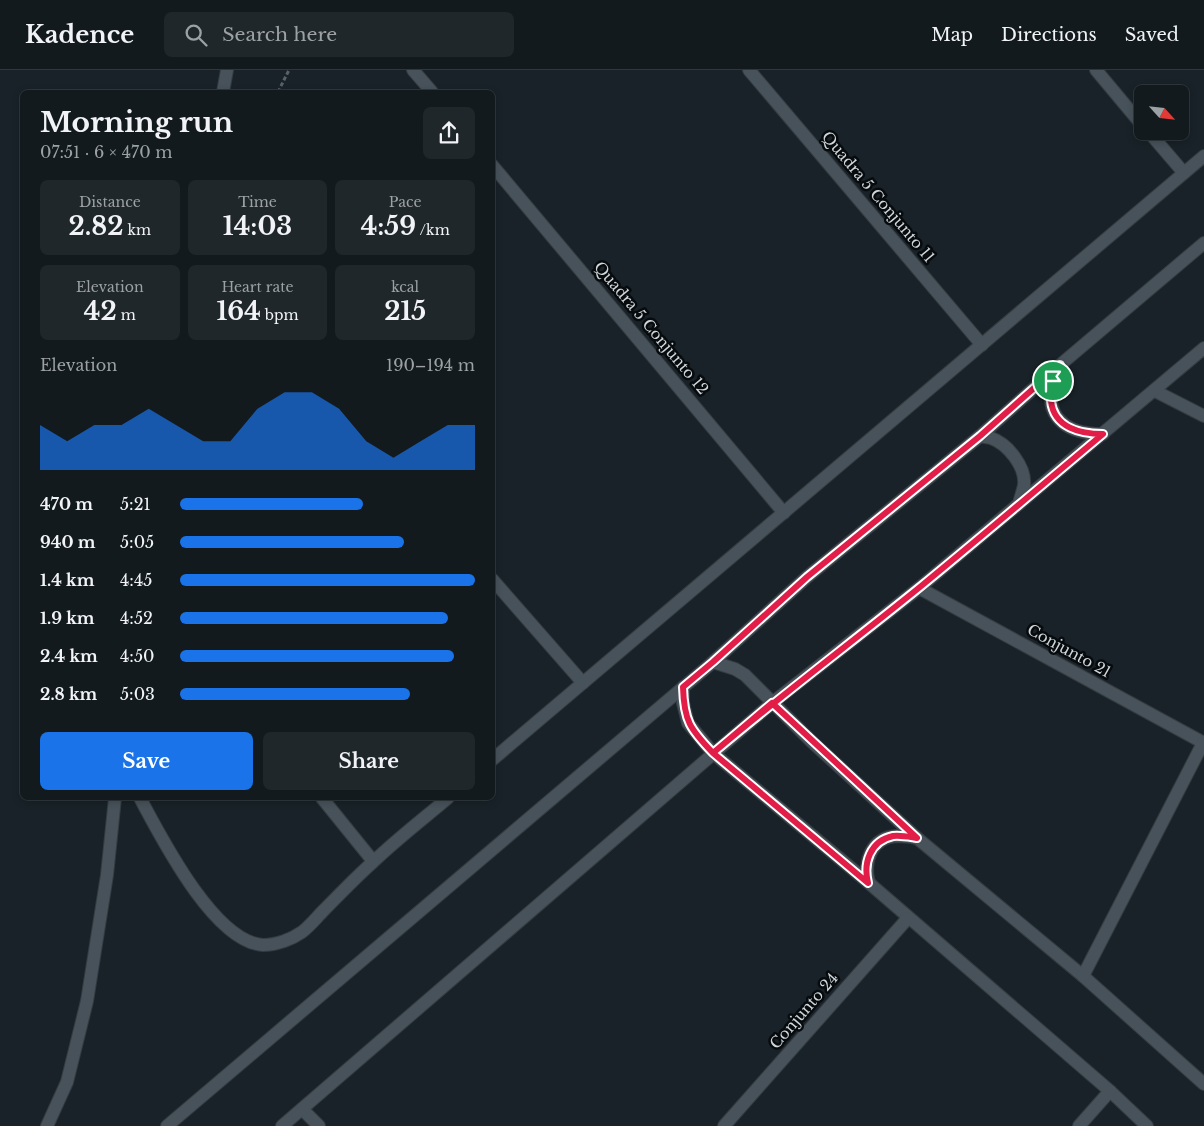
<!DOCTYPE html>
<meta charset="utf-8">
<style>
:root{--surface:#121a1e;--page:#1f272b;--text:#f1f3f6;--muted:#9ca1a4;--line:#31383c;--accent:#1a73e8}
body{margin:0;font-family:"Libre Baskerville",serif;background:var(--page);color:var(--text);height:100vh;display:flex;flex-direction:column;font-size:19px;white-space:nowrap}
*{box-sizing:border-box;margin:0}
p{font-size:16px;color:var(--muted)}
.icon{flex:none;width:28px;height:28px;fill:none;stroke:currentColor;stroke-width:2;stroke-linecap:round;stroke-linejoin:round}
.map{position:relative;flex:1;overflow:hidden}
.panel{position:absolute;left:20px;top:20px;width:475px;height:710px;display:flex;flex-direction:column;background:var(--surface);border-radius:8px;box-shadow:0 2px 8px #0003,0 0 0 1px var(--line)}
.panel>*{flex:none}
.needle{width:32px;rotate:117deg}
.fabs{position:absolute;left:1134px;top:15px;display:grid;gap:10px}
.fabs a{display:grid;place-items:center;width:55px;height:55px;border-radius:8px;background:var(--surface);box-shadow:0 2px 8px #0003,0 0 0 1px var(--line);font-size:25px}
.pin{position:absolute;display:grid;place-items:center;width:42px;height:42px;color:#fff;margin:-21px;border:2px solid #fff;border-radius:50%;box-shadow:0 1px 5px #0007}
.round{display:grid;place-items:center;flex:none;width:52px;height:52px;border-radius:8px;background:var(--page)}
.overview{display:flex;align-items:center;justify-content:space-between;height:85px;padding:0 20px}
h1{font-size:28px;font-weight:800;line-height:38px}
.stats{display:grid;grid-template-columns:repeat(3,1fr);gap:8px;height:85px;padding:5px 20px}
.stats div{display:grid;align-content:center;border-radius:8px;background:var(--page);text-align:center}
.stats b{font-size:25px;font-weight:800}
.stats small{font-size:14px;font-weight:400}
.stats p{font-size:14px}
.chart{height:140px;padding:10px 20px}
.chart p{display:flex;justify-content:space-between}
.chart svg{width:100%;height:90px;margin-top:5px;fill:var(--accent);opacity:.7}
.button{display:flex;gap:10px;margin-top:auto;padding:10px 20px}
.button a{flex:1;height:58px;border-radius:8px;background:var(--accent);color:#fff;font-size:20px;font-weight:800;line-height:58px;text-align:center}
.button a+a{background:var(--page);color:var(--text)}
ul{padding:0 20px;list-style:none;font-size:16px}
li{display:grid;grid-template-columns:80px 60px 1fr;align-items:center;height:38px}
li i{height:12px;border-radius:6px;background:var(--accent)}
header{display:flex;align-items:center;gap:30px;box-sizing:border-box;height:70px;padding:0 25px;background:var(--surface);border-bottom:1px solid var(--line)}
header strong{font-size:24px}
nav{display:flex;gap:28px;margin-inline-start:auto;font-size:18px}
.search{width:350px;height:45px;background:var(--page);display:flex;align-items:center;gap:12px;box-sizing:border-box;padding:0 18px;border-radius:8px;color:var(--muted);font-size:19px}
.map>svg:first-child{display:block}
</style>
<header>
<strong>Kadence</strong>
<div class="search"><svg class="icon" aria-label="search" viewBox="0 0 24 24"><circle cx="10" cy="10" r="6"/><path d="M15 15l6 6"/></svg>Search here</div>
<nav><a>Map</a><a>Directions</a><a>Saved</a></nav>
</header>
<div class="map">
<svg width="1204" height="1056" viewBox="0 0 1204 1056">
<rect width="100%" height="100%" fill="#182228"/>
<g fill="none" stroke-linecap="round" stroke-linejoin="round">
<defs>
<g id="minor">
<polyline points="413,0 432,22"/>
<polyline points="749,0 982,275"/>
<polyline points="1096,0 1142,55"/>
<polyline points="223,22 227,0"/>
<polyline points="1148,61 1184,103"/>
<polyline points="492,95 784,443"/>
<path d="M1058 300C1039 341 1060 364 1103 364"/>
<polyline points="1155,321 1204,346"/>
<path d="M980 366C983 367 988 367 991 368 1008 374 1026 397 1024 415 1023 421 1020 428 1019 434"/>
<polyline points="492,509 583,613"/>
<polyline points="919,518 1204,673"/>
<polyline points="713,592 735,599 745,605 811,671 917,768 1083,906 1204,1014"/>
<polyline points="683,617 683,633 688,653 713,683 869,813 1110,1021 1147,1056"/>
<polyline points="492,690 1204,86"/>
<path d="M140 728C161 767 214 872 263 875 277 875 292 869 302 862 310 856 317 847 324 840 340 824 356 807 373 792 397 769 423 749 448 728"/>
<polyline points="322,728 373,791"/>
<path d="M869 813C863 792 871 767 897 766 904 766 911 767 917 768"/>
<polyline points="1083,906 1203,673"/>
<polyline points="302,1039 319,1056"/>
<polyline points="47,1056 67,1012 87,931 107,805 115,728"/>
<polyline points="167,1056 713,592 807,507 980,366 1060,295 1204,173"/>
<polyline points="282,1056 772,633 919,518 1204,278"/>
<polyline points="724,1056 908,848"/>
<polyline points="1079,1056 1110,1021"/>
</g>
</defs>
<use href="#minor" stroke="#353c41" stroke-width="14"/>
<polyline stroke="#596167" stroke-width="3" stroke-dasharray="4 2.5" stroke-linecap="butt" points="278,22 289,0"/>
<use href="#minor" stroke="#47525a" stroke-width="12"/>
</g>
<g fill="none" stroke-linecap="round" stroke-linejoin="round">
<defs>
<path id="route" d="M1053 311 1060 295 980 366 807 507 713 592 683 617C684 651 690 659 713 683L772 633 917 768C910 767 901 765 893 766 870 771 863 793 868 813L713 683C780 626 851 573 920 517 981 467 1042 415 1103 364 1081 364 1054 358 1051 331 1050 325 1052 317 1053 311"/>
</defs>
<use href="#route" stroke="#fff" stroke-width="10"/>
<use href="#route" stroke="#e11d48" stroke-width="6"/>
</g>
<g text-anchor="middle" stroke-width="5" stroke-linejoin="round" paint-order="stroke">
<g font-size="15" fill="#d0d7db" stroke="#070b0e">
<text transform="translate(878 127) rotate(50)" y="5">Quadra 5 Conjunto 11</text>
<text transform="translate(651 258) rotate(50)" y="5">Quadra 5 Conjunto 12</text>
<text transform="translate(1069 581) rotate(29)" y="5">Conjunto 21</text>
<text transform="translate(804 941) rotate(-49)" y="5">Conjunto 24</text>
</g>
</g>
</svg>
<div class="fabs">
<a><svg class="needle" viewBox="-14 -14 28 28"><path d="M0-13l5 13h-10z" fill="#e53935"/><path d="M0 13l5-13h-10z" fill="#9ca1a4"/></svg></a>
</div>
<div class="pin" style="left:1053px;top:311px;background:#1e9e55"><svg class="icon" aria-label="arrive" viewBox="0 0 24 24"><path d="M6 21V4h12l-3 4 3 4H6"/></svg></div>
<section class="panel">
<div class="overview"><div><h1>Morning run</h1><p>07:51 · 6 × 470 m</p></div><a class="round"><svg class="icon" aria-label="share" viewBox="0 0 24 24"><path d="M12 15V3M7 8l5-5 5 5M5 13v7h14v-7"/></svg></a></div>
<div class="stats">
<div><p>Distance</p><b>2.82<small> km</small></b></div>
<div><p>Time</p><b>14:03</b></div>
<div><p>Pace</p><b>4:59<small> /km</small></b></div>
</div>
<div class="stats">
<div><p>Elevation</p><b>42<small> m</small></b></div>
<div><p>Heart rate</p><b>164<small> bpm</small></b></div>
<div><p>kcal</p><b>215</b></div>
</div>
<div class="chart"><p><span>Elevation</span>190–194 m</p>
<svg viewBox="0 0 160 44" preserveAspectRatio="none"><path d="M0 44V22L10 30L20 22L30 22L40 14L50 22L60 30L70 30L80 14L90 6L100 6L110 14L120 30L130 38L140 30L150 22L160 22V44z"/></svg>
</div>
<ul>
<li><b>470 m</b>5:21<i style="width:62%"></i></li>
<li><b>940 m</b>5:05<i style="width:76%"></i></li>
<li><b>1.4 km</b>4:45<i style="width:100%"></i></li>
<li><b>1.9 km</b>4:52<i style="width:91%"></i></li>
<li><b>2.4 km</b>4:50<i style="width:93%"></i></li>
<li><b>2.8 km</b>5:03<i style="width:78%"></i></li>
</ul>
<div class="button"><a>Save</a><a>Share</a></div>
</section>
</div>
